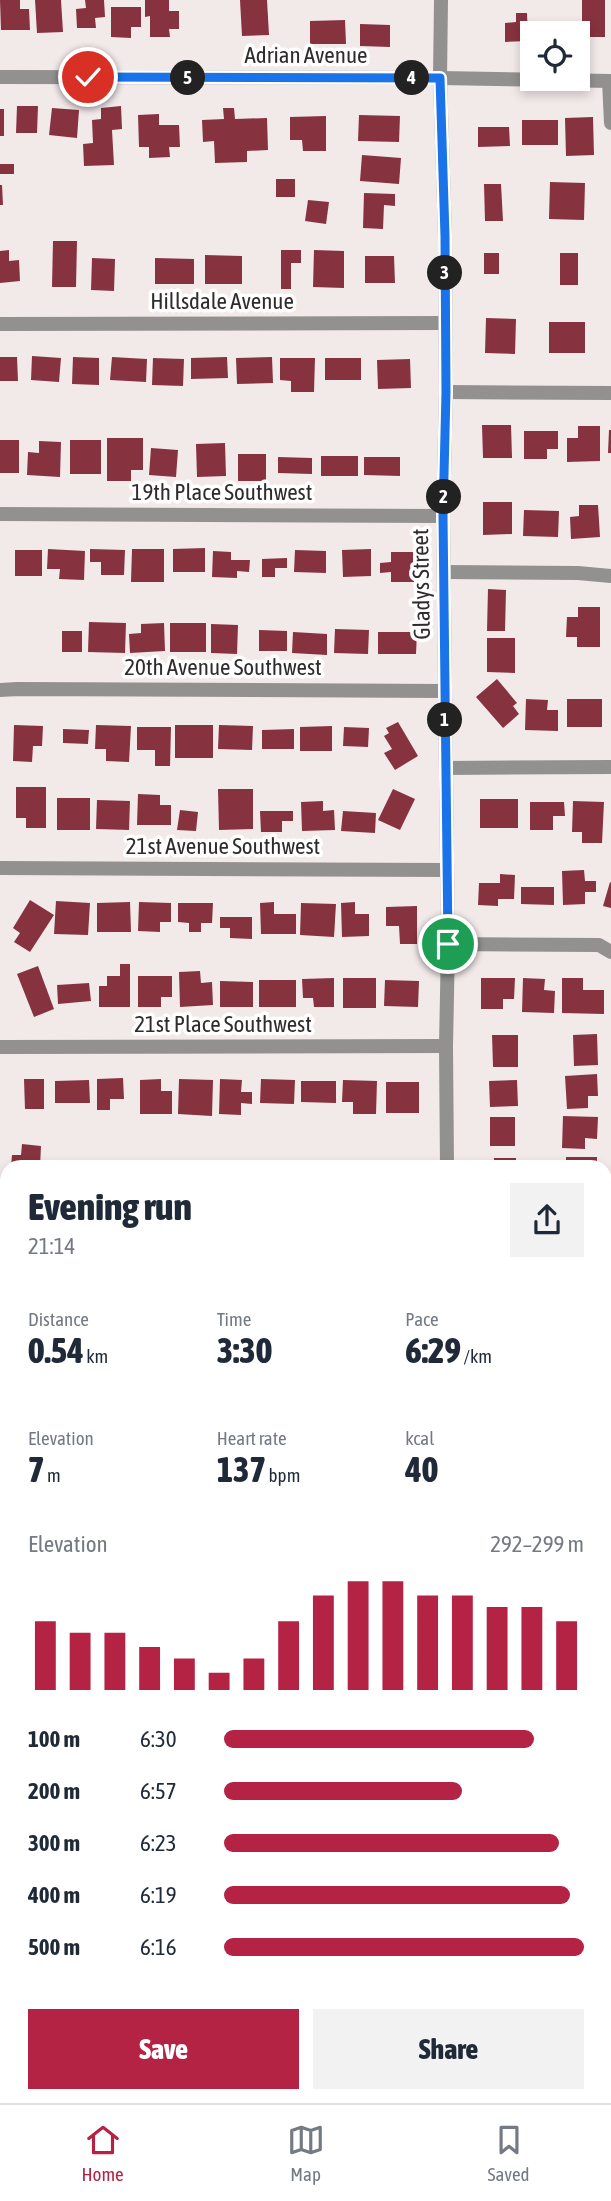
<!DOCTYPE html>
<meta charset="utf-8">
<style>
:root{--surface:#fff;--page:#f2f2f3;--text:#1f2937;--muted:#747a83;--line:#e0e1e3;--accent:#b42244}
body{margin:0;font-family:"Asap Condensed",sans-serif;background:var(--page);color:var(--text);height:100vh;display:flex;flex-direction:column;font-size:26px;white-space:nowrap}
*{box-sizing:border-box;margin:0}
p{font-size:23px;color:var(--muted)}
.icon{flex:none;width:38px;height:38px;fill:none;stroke:currentColor;stroke-width:2;stroke-linecap:round;stroke-linejoin:round}
.map{position:relative;flex:1;overflow:hidden}
.drawer{position:absolute;left:0px;top:1160px;width:612px;height:943px;display:flex;flex-direction:column;background:var(--surface);border-radius:21px 21px 0 0;box-shadow:0 4px 10px #0003}
.drawer>*{flex:none}
.buttons{position:absolute;left:520px;top:21px;display:grid;gap:14px}
.buttons a{display:grid;place-items:center;width:70px;height:70px;border-radius:0px;background:var(--surface);box-shadow:0 4px 10px #0003;font-size:35px}
.pin{position:absolute;display:grid;place-items:center;width:60px;height:60px;color:#fff;margin:-30px;border:4px solid #fff;border-radius:50%;box-shadow:0 2px 7px #0007}
.km{position:absolute;width:35px;height:35px;margin:-18px;border-radius:50%;background:#222;color:#fff;font-size:19px;line-height:35px;text-align:center}
.round{display:grid;place-items:center;flex:none;width:74px;height:74px;border-radius:0px;background:var(--page)}
.overview{display:flex;align-items:center;justify-content:space-between;height:119px;padding:0 28px}
h1{font-size:38px;font-weight:800;line-height:52px}
.stats{display:grid;grid-template-columns:repeat(3,1fr);gap:10px;height:119px;padding:7px 28px}
.stats div{display:grid;align-content:center}
.stats b{font-size:35px;font-weight:800}
.stats small{font-size:19px;font-weight:400}
.stats p{font-size:19px}
.chart{height:196px;padding:14px 28px}
.chart p{display:flex;justify-content:space-between}
.chart svg{width:100%;height:126px;margin-top:7px;stroke:var(--accent);stroke-width:6}
.action{display:flex;gap:14px;margin-top:auto;padding:14px 28px}
.action a{flex:1;height:80px;border-radius:0px;background:var(--accent);color:#fff;font-size:28px;font-weight:800;line-height:80px;text-align:center}
.action a+a{background:var(--page);color:var(--text)}
ul{padding:0 28px;list-style:none;font-size:23px}
li{display:grid;grid-template-columns:112px 84px 1fr;align-items:center;height:52px}
li i{height:18px;border-radius:9px;background:var(--accent)}
.menu{display:flex;justify-content:space-around;align-items:center;height:98px;border-top:2px solid var(--line);background:var(--surface);font-size:19px;color:var(--muted)}
.menu a{display:grid;justify-items:center;gap:4px}
.menu .active{color:var(--accent)}
.map>svg:first-child{display:block}
</style>
<div class="map">
<svg width="611" height="2103" viewBox="0 0 611 2103">
<rect width="100%" height="100%" fill="#f2e9e9"/>
<polygon fill="#f8b8bd" points="606,1598 611,1598 611,2103 469,2103 469,2096 606,2096"/>
<polygon fill="#ca6d77" stroke="#9c5a61" stroke-width="2" points="0,1392 7,1393 7,1483 0,1482"/>
<g fill="#87323f">
<polygon points="0,0 20,0 20,9 29,9 30,30 1,30"/>
<polygon points="35,0 61,0 63,32 37,33"/>
<polygon points="85,0 104,0 105,17 95,18 96,28 77,28 76,9 86,8"/>
<polygon points="145,0 169,0 169,11 179,11 179,29 169,29 170,37 150,37 150,16 145,17"/>
<polygon points="240,0 267,0 269,35 242,36"/>
<rect x="582" y="0" width="23" height="37"/>
<polygon points="111,7 141,7 141,27 131,27 131,38 111,37"/>
<polygon points="516,13 527,13 528,41 505,42 505,23 516,22"/>
<polygon points="345,20 346,44 310,44 310,21"/>
<polygon points="360,24 390,25 390,47 360,46"/>
<polygon points="17,106 38,106 37,133 16,133"/>
<polygon points="121,106 122,129 112,130 114,165 84,166 83,144 93,143 92,120 101,119 101,108"/>
<polygon points="52,108 79,110 77,138 49,135"/>
<polygon points="223,108 234,108 235,119 267,118 268,150 247,151 247,162 215,163 214,141 203,142 202,120 224,119"/>
<rect x="0" y="109" width="4" height="27"/>
<polygon points="159,114 159,125 179,125 180,147 169,147 170,157 149,158 149,147 139,147 138,115"/>
<polygon points="359,115 400,116 399,142 358,141"/>
<polygon points="326,116 326,151 303,151 302,140 290,140 290,117"/>
<polygon points="593,117 594,155 566,156 565,118"/>
<rect x="522" y="120" width="36" height="25"/>
<polygon points="478,127 509,127 510,146 478,147"/>
<polygon points="362,155 401,158 399,184 360,181"/>
<rect x="0" y="164" width="14" height="10"/>
<rect x="276" y="179" width="19" height="18"/>
<polygon points="550,182 585,183 584,220 549,219"/>
<polygon points="484,184 501,184 503,221 485,221"/>
<polygon points="0,185 2,185 3,205 0,205"/>
<polygon points="364,193 395,194 395,206 384,205 383,229 363,228"/>
<polygon points="308,200 329,202 326,224 305,221"/>
<polygon points="53,241 77,241 76,287 52,287"/>
<polygon points="9,250 9,261 19,260 20,281 0,283 0,251"/>
<polygon points="281,250 301,250 301,263 291,263 291,289 281,289"/>
<polygon points="314,250 344,251 344,288 313,287"/>
<rect x="484" y="253" width="15" height="21"/>
<rect x="560" y="253" width="18" height="32"/>
<polygon points="205,255 242,256 242,284 205,284"/>
<polygon points="365,256 394,256 395,283 365,283"/>
<polygon points="92,258 115,259 114,291 91,290"/>
<polygon points="155,258 194,259 194,284 155,284"/>
<polygon points="486,318 516,319 515,354 485,353"/>
<rect x="549" y="322" width="36" height="31"/>
<polygon points="32,356 61,358 59,382 31,380"/>
<polygon points="0,357 17,357 18,381 0,381"/>
<polygon points="73,357 99,358 99,385 72,384"/>
<polygon points="112,357 147,359 146,382 110,380"/>
<polygon points="227,357 228,378 191,379 191,358"/>
<polygon points="272,357 273,383 237,384 236,358"/>
<polygon points="153,358 184,359 183,386 152,385"/>
<polygon points="280,358 315,358 314,392 291,392 291,381 280,380"/>
<rect x="325" y="358" width="36" height="22"/>
<polygon points="410,359 411,388 378,389 377,360"/>
<polygon points="482,425 511,425 512,458 483,458"/>
<polygon points="578,426 600,426 600,461 567,462 567,438 578,438"/>
<polygon points="609,430 611,430 611,453 608,453"/>
<polygon points="524,431 558,431 558,449 547,449 547,459 524,459"/>
<polygon points="107,438 143,438 143,470 131,470 131,481 107,481"/>
<rect x="0" y="440" width="19" height="33"/>
<rect x="70" y="440" width="31" height="34"/>
<polygon points="39,441 61,442 60,477 27,475 28,452 39,453"/>
<polygon points="225,443 226,476 197,477 196,444"/>
<polygon points="151,448 178,450 176,477 149,475"/>
<rect x="238" y="454" width="28" height="27"/>
<rect x="321" y="456" width="37" height="20"/>
<polygon points="278,457 312,458 312,474 278,473"/>
<polygon points="364,457 400,457 400,476 364,475"/>
<polygon points="483,502 512,502 512,534 483,535"/>
<polygon points="579,505 598,505 600,537 571,539 570,517 579,516"/>
<polygon points="524,510 559,511 558,537 523,536"/>
<polygon points="205,548 205,572 173,572 173,549"/>
<polygon points="48,549 85,551 84,580 59,579 60,569 47,569"/>
<polygon points="90,549 125,550 124,575 101,575 101,562 90,562"/>
<polygon points="132,549 164,549 164,582 131,582"/>
<polygon points="371,549 371,576 343,577 342,550"/>
<rect x="15" y="550" width="27" height="26"/>
<polygon points="295,550 326,551 326,573 294,572"/>
<polygon points="213,551 231,552 231,560 250,560 249,572 237,571 237,578 212,577"/>
<polygon points="391,552 413,552 414,582 391,582 391,572 380,573 380,563 391,562"/>
<polygon points="287,558 287,568 275,568 275,577 262,577 262,559"/>
<polygon points="488,589 506,590 505,631 487,631"/>
<polygon points="578,607 600,607 600,647 577,647 577,637 566,637 567,617 578,617"/>
<polygon points="89,622 126,623 125,653 88,652"/>
<polygon points="164,623 165,651 130,653 129,634 141,633 141,624"/>
<rect x="170" y="623" width="36" height="29"/>
<polygon points="211,624 238,625 237,654 211,653"/>
<polygon points="335,629 369,630 368,654 334,653"/>
<polygon points="259,630 287,631 287,651 259,651"/>
<rect x="62" y="631" width="20" height="21"/>
<polygon points="293,632 327,634 327,655 292,653"/>
<polygon points="378,632 417,632 416,654 378,654"/>
<polygon points="487,638 515,638 515,673 487,672"/>
<polygon points="497,679 517,703 513,706 519,714 503,728 476,697"/>
<polygon points="526,699 548,700 547,710 558,710 558,731 525,730"/>
<rect x="567" y="699" width="35" height="28"/>
<polygon points="398,722 418,756 395,770 384,753 392,749 384,736 389,733 386,728"/>
<polygon points="14,725 43,726 42,746 33,746 32,762 13,761"/>
<polygon points="96,725 131,726 129,762 106,761 106,749 95,749"/>
<rect x="175" y="725" width="38" height="33"/>
<polygon points="219,725 253,726 252,750 218,749"/>
<polygon points="332,726 332,751 300,751 300,727"/>
<polygon points="137,727 171,727 170,766 155,766 155,750 137,750"/>
<polygon points="344,727 369,728 368,747 343,746"/>
<polygon points="63,729 89,730 88,744 63,743"/>
<polygon points="294,729 294,749 262,749 262,730"/>
<polygon points="16,787 46,787 46,828 26,828 26,818 16,818"/>
<polygon points="218,789 253,789 253,829 219,830"/>
<polygon points="393,789 415,799 400,830 378,820"/>
<polygon points="138,794 160,795 160,805 171,805 171,825 137,825"/>
<rect x="57" y="798" width="33" height="32"/>
<rect x="480" y="799" width="38" height="29"/>
<polygon points="97,800 130,801 129,830 96,829"/>
<polygon points="323,801 323,811 334,810 335,830 302,831 301,802"/>
<polygon points="573,801 604,802 602,843 582,843 582,832 572,832"/>
<polygon points="530,802 564,802 565,816 553,816 553,830 530,830"/>
<polygon points="180,810 198,812 196,831 177,830"/>
<polygon points="260,811 293,811 293,821 282,821 282,832 261,832"/>
<polygon points="343,811 376,813 375,833 341,831"/>
<polygon points="584,870 585,881 596,881 596,892 585,892 585,904 563,905 562,871"/>
<polygon points="500,874 515,875 514,899 498,899 498,906 478,905 479,883 500,883"/>
<polygon points="610,882 611,883 611,908 603,906"/>
<polygon points="521,887 554,887 554,905 521,904"/>
<polygon points="30,900 54,915 30,952 14,942 20,933 13,928"/>
<polygon points="56,901 90,903 88,935 54,934"/>
<polygon points="130,902 131,932 97,932 97,903"/>
<polygon points="139,902 171,903 171,922 160,922 160,932 138,931"/>
<polygon points="274,902 274,914 296,914 296,934 261,934 260,903"/>
<polygon points="355,902 355,914 369,914 369,936 342,937 341,903"/>
<polygon points="178,903 213,903 212,923 201,923 201,932 189,932 189,923 178,922"/>
<polygon points="301,903 336,904 334,937 300,935"/>
<polygon points="417,906 417,944 400,944 399,926 386,926 386,907"/>
<polygon points="220,917 252,917 252,939 230,938 230,928 220,928"/>
<polygon points="120,964 130,964 130,1007 99,1007 99,986 107,986 107,976 120,976"/>
<polygon points="38,966 54,1009 34,1017 17,974"/>
<polygon points="200,971 201,983 212,982 213,1005 180,1007 179,972"/>
<polygon points="138,976 172,976 172,997 161,997 161,1007 138,1007"/>
<polygon points="334,978 334,1007 314,1007 313,998 303,998 302,979"/>
<rect x="343" y="978" width="33" height="30"/>
<polygon points="481,978 515,978 514,999 503,999 503,1009 481,1009"/>
<polygon points="523,978 545,979 544,990 555,991 554,1013 522,1012"/>
<polygon points="562,978 583,978 583,990 604,990 604,1014 562,1013"/>
<rect x="259" y="980" width="37" height="27"/>
<polygon points="385,980 419,981 418,1007 384,1006"/>
<polygon points="220,981 253,982 253,1007 220,1007"/>
<polygon points="89,983 91,1001 58,1004 57,985"/>
<polygon points="597,1034 598,1065 574,1066 573,1035"/>
<polygon points="492,1035 518,1035 518,1067 493,1067"/>
<polygon points="597,1074 598,1096 588,1096 588,1108 567,1109 565,1076"/>
<polygon points="123,1078 124,1099 110,1099 110,1110 97,1110 97,1079"/>
<polygon points="24,1079 44,1079 44,1109 25,1109"/>
<polygon points="161,1079 161,1091 172,1091 172,1114 140,1114 140,1080"/>
<polygon points="179,1079 213,1080 212,1116 178,1114"/>
<polygon points="220,1079 242,1080 241,1092 252,1092 252,1104 241,1103 241,1115 219,1114"/>
<polygon points="261,1079 295,1080 294,1104 260,1103"/>
<polygon points="89,1080 90,1103 55,1103 55,1081"/>
<polygon points="343,1080 377,1081 376,1114 353,1114 353,1102 342,1102"/>
<polygon points="517,1080 518,1106 490,1107 489,1081"/>
<polygon points="301,1081 336,1081 336,1103 301,1102"/>
<rect x="386" y="1082" width="33" height="31"/>
<polygon points="563,1116 598,1117 597,1139 585,1138 585,1149 562,1148"/>
<rect x="490" y="1117" width="25" height="29"/>
<polygon points="22,1144 41,1146 40,1167 11,1167 12,1155 21,1155"/>
<rect x="566" y="1157" width="31" height="10"/>
<rect x="494" y="1158" width="22" height="9"/>
<polygon points="230,1160 230,1167 194,1167 194,1162"/>
<polygon points="0,1288 7,1294 7,1325 0,1333"/>
<rect x="0" y="1486" width="7" height="76"/>
<rect x="38" y="2096" width="29" height="7"/>
<polygon points="355,2096 391,2096 392,2103 355,2103"/>
</g>
<g fill="none" stroke-linecap="round" stroke-linejoin="round">
<g stroke="#888282" stroke-width="2.5" stroke-dasharray="3.5 3.5" stroke-linecap="butt">
<polyline points="606,1766 611,1763"/>
<polyline points="606,2044 611,2043"/>
<polyline points="526,2096 527,2103"/>
</g>
<g stroke="#939090" stroke-width="7">
<polyline points="606,1628 611,1628"/>
<polyline points="26,2103 27,2096"/>
<polyline points="211,2103 211,2096"/>
<polyline points="401,2103 401,2096"/>
</g>
<g stroke="#939090" stroke-width="14">
<polyline points="0,77 440,78 611,81"/>
<polyline points="609,81 611,123"/>
<polyline points="0,324 445,323"/>
<polyline points="446,392 611,393"/>
<polyline points="0,514 443,516"/>
<polyline points="444,572 578,573 611,576"/>
<polyline points="0,690 18,689 445,691"/>
<polyline points="446,768 611,767"/>
<polyline points="0,868 446,870"/>
<polyline points="448,944 599,945 611,952"/>
<polyline points="0,1047 446,1046"/>
</g>
<g stroke="#939090" stroke-width="14">
<polyline points="441,0 440,78 445,236 446,392 443,516 448,944 446,1046 447,1167"/>
<polyline points="606,1589 611,1589"/>
<polyline points="453,2096 453,2103"/>
</g>
</g>
<g fill="none" stroke-linecap="round" stroke-linejoin="round">
<defs>
<polyline id="route" points="88,77 440,78 445,236 446,392 443,516 448,944"/>
</defs>
<use href="#route" stroke="#fff" stroke-width="14"/>
<use href="#route" stroke="#1a73e8" stroke-width="9"/>
</g>
<g text-anchor="middle" stroke-width="7" stroke-linejoin="round" paint-order="stroke">
<g font-size="23" fill="#302c2d" stroke="#fff">
<text x="306" y="63">Adrian Avenue</text>
<text x="222" y="309">Hillsdale Avenue</text>
<text x="222" y="500">19th Place Southwest</text>
<text transform="translate(421 584) rotate(-91)" y="8">Gladys Street</text>
<text x="223" y="675">20th Avenue Southwest</text>
<text x="223" y="854">21st Avenue Southwest</text>
<text x="223" y="1032">21st Place Southwest</text>
</g>
</g>
</svg>
<div class="buttons">
<a><svg class="icon" aria-label="locate" viewBox="0 0 24 24"><circle cx="12" cy="12" r="6"/><path d="M12 2v4M12 18v4M2 12h4M18 12h4"/></svg></a>
</div>
<div class="pin" style="left:448px;top:944px;background:#1e9e55"><svg class="icon" aria-label="arrive" viewBox="0 0 24 24"><path d="M6 21V4h12l-3 4 3 4H6"/></svg></div>
<div class="pin" style="left:88px;top:77px;background:#d93025"><svg class="icon" aria-label="check" viewBox="0 0 24 24"><path d="M5 12l5 5 9-10"/></svg></div>
<b class="km" style="left:445px;top:720px">1</b>
<b class="km" style="left:444px;top:497px">2</b>
<b class="km" style="left:445px;top:273px">3</b>
<b class="km" style="left:412px;top:78px">4</b>
<b class="km" style="left:188px;top:78px">5</b>
<section class="drawer">
<div class="overview"><div><h1>Evening run</h1><p>21:14</p></div><a class="round"><svg class="icon" aria-label="share" viewBox="0 0 24 24"><path d="M12 15V3M7 8l5-5 5 5M5 13v7h14v-7"/></svg></a></div>
<div class="stats">
<div><p>Distance</p><b>0.54<small> km</small></b></div>
<div><p>Time</p><b>3:30</b></div>
<div><p>Pace</p><b>6:29<small> /km</small></b></div>
</div>
<div class="stats">
<div><p>Elevation</p><b>7<small> m</small></b></div>
<div><p>Heart rate</p><b>137<small> bpm</small></b></div>
<div><p>kcal</p><b>40</b></div>
</div>
<div class="chart"><p><span>Elevation</span>292–299 m</p>
<svg viewBox="0 0 160 44" preserveAspectRatio="none"><path d="M5 44V20M15 44V24M25 44V24M35 44V29M45 44V33M55 44V38M65 44V33M75 44V20M85 44V11M95 44V6M105 44V6M115 44V11M125 44V11M135 44V15M145 44V15M155 44V20"/></svg>
</div>
<ul>
<li><b>100 m</b>6:30<i style="width:86%"></i></li>
<li><b>200 m</b>6:57<i style="width:66%"></i></li>
<li><b>300 m</b>6:23<i style="width:93%"></i></li>
<li><b>400 m</b>6:19<i style="width:96%"></i></li>
<li><b>500 m</b>6:16<i style="width:100%"></i></li>
</ul>
<div class="action"><a>Save</a><a>Share</a></div>
</section>
</div>
<nav class="menu">
<a class="active"><svg class="icon" aria-label="home" viewBox="0 0 24 24"><path d="M3 11l9-7 9 7M6 9v11h12V9"/></svg>Home</a>
<a><svg class="icon" aria-label="map" viewBox="0 0 24 24"><path d="M3 6l6-2 6 2 6-2v14l-6 2-6-2-6 2zM9 4v14M15 6v14"/></svg>Map</a>
<a><svg class="icon" aria-label="saved" viewBox="0 0 24 24"><path d="M7 4h10v16l-5-4-5 4z"/></svg>Saved</a>
</nav>
